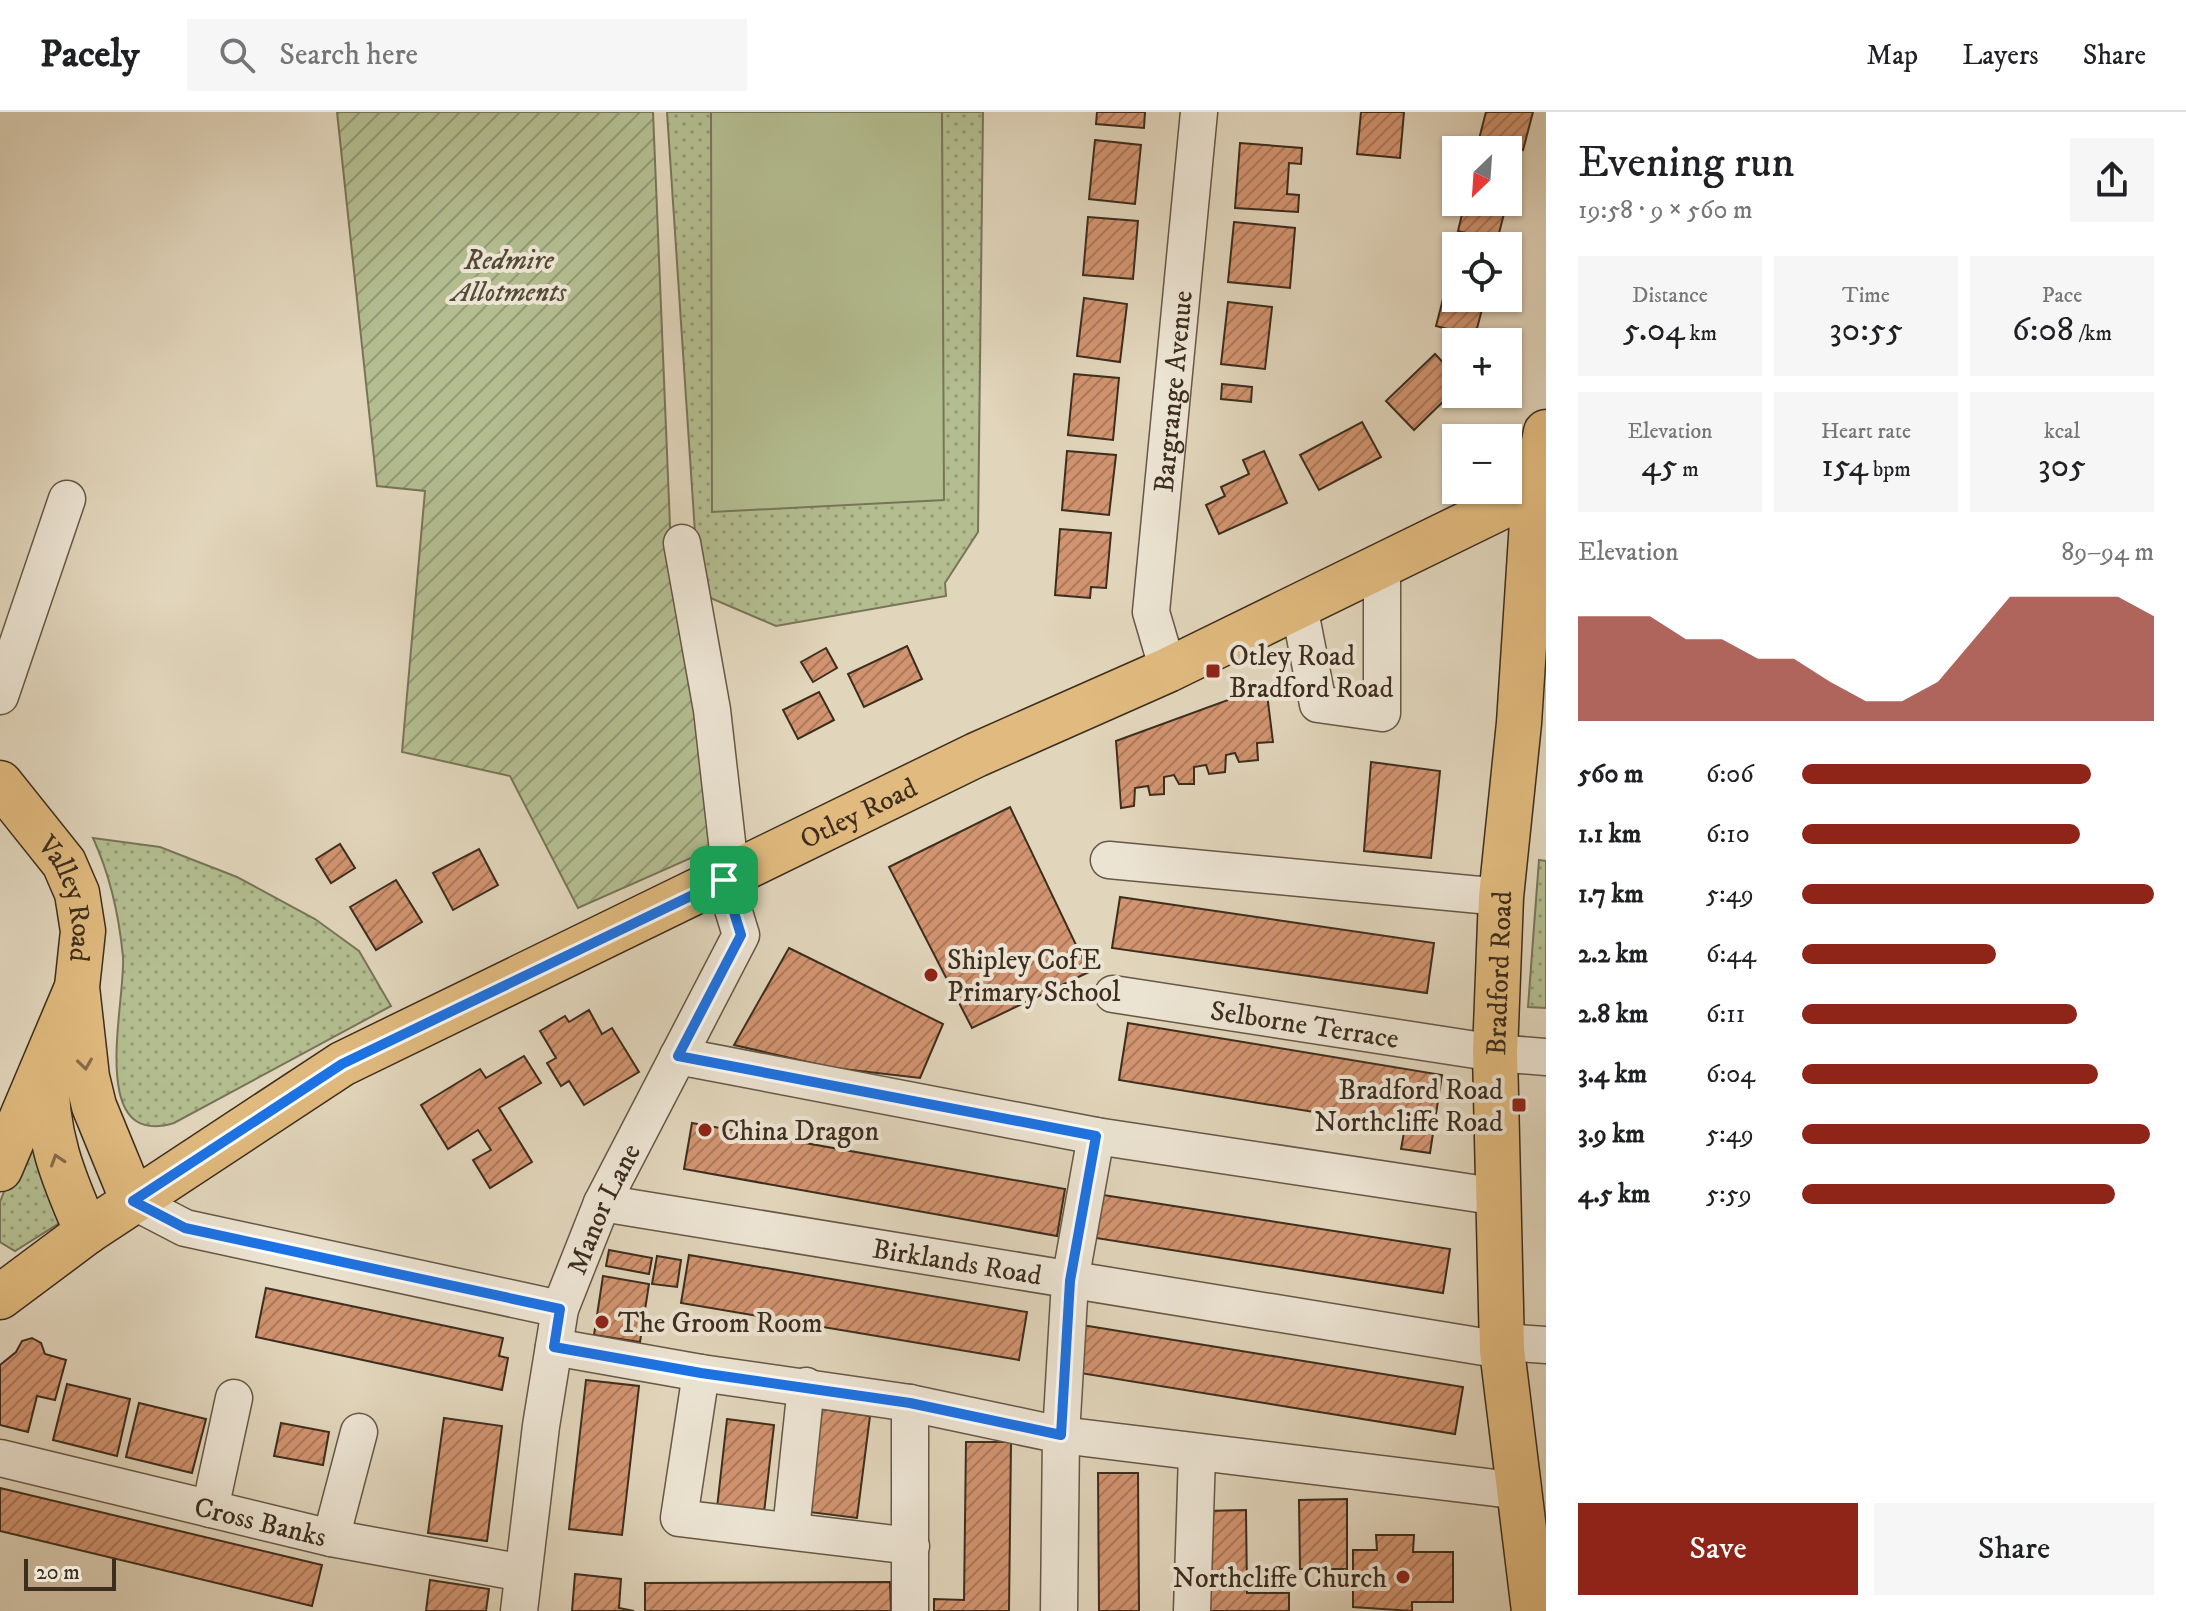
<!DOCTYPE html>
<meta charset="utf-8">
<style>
:root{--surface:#fff;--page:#f6f6f6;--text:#202124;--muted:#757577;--line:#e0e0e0;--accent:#8f2418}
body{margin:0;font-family:"IM FELL DW Pica",serif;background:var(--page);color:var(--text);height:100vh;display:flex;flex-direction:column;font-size:30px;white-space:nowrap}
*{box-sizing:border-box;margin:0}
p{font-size:26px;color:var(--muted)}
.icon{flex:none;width:44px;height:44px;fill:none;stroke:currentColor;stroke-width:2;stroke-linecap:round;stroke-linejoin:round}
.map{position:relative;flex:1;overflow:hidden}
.drawer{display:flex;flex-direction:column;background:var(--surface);width:640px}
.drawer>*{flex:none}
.needle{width:52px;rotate:205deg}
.buttons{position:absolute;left:1442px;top:24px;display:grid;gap:16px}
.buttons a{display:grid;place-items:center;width:80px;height:80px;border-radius:0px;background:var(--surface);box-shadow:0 2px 6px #0004;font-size:40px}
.scale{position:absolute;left:24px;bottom:20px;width:92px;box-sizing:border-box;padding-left:8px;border:4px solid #3d2d1e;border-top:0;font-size:22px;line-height:28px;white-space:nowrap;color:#3d2d1e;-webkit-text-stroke:6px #ece4d3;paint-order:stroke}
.pin{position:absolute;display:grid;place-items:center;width:68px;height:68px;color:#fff;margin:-34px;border-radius:16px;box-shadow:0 4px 12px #0006}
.round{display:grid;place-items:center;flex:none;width:84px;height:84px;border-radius:0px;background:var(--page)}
.headline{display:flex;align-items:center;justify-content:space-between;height:136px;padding:0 32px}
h1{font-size:44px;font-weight:600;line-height:60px}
.figures{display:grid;grid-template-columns:repeat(3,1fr);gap:12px;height:136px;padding:8px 32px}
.figures div{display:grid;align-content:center;border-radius:0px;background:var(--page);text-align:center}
.figures b{font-size:34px;font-weight:600}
.figures small{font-size:22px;font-weight:400}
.figures p{font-size:22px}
.chart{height:224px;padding:16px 32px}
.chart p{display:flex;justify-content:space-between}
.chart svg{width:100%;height:144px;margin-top:8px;fill:var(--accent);opacity:.7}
.cta{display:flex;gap:16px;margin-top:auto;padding:16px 32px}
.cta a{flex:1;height:92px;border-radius:0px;background:var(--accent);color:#fff;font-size:32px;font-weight:600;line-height:92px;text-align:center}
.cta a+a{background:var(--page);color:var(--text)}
ul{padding:0 32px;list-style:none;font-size:26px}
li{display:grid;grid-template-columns:128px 96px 1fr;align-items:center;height:60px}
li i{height:20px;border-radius:10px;background:var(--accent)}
header{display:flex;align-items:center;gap:48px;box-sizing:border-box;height:112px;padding:0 40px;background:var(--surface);border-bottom:2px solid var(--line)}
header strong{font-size:38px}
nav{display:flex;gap:44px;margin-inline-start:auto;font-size:28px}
.search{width:560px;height:72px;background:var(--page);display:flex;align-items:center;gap:20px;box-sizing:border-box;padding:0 28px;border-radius:0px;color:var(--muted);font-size:30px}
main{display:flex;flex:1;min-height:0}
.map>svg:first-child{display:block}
</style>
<header>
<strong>Pacely</strong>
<div class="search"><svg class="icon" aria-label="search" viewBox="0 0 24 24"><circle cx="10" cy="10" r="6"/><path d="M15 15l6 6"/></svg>Search here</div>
<nav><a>Map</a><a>Layers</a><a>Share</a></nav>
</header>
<main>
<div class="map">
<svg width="1546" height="1499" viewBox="0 0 1546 1499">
<defs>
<pattern id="grass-dots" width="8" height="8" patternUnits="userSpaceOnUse" patternTransform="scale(2)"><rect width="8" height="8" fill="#b3bd90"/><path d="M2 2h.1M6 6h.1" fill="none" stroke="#939a75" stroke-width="1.8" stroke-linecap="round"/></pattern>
<pattern id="garden-furrows" width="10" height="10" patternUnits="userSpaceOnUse" patternTransform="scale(2)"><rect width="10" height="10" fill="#b3bd90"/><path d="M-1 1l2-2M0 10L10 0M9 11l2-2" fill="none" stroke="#939a75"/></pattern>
<pattern id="building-hatch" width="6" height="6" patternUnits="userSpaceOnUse" patternTransform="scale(2)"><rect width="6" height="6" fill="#d29470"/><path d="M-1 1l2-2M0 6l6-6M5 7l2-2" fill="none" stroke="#ac795b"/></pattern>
</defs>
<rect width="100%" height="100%" fill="#e1d5bb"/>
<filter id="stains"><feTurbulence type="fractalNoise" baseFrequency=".0025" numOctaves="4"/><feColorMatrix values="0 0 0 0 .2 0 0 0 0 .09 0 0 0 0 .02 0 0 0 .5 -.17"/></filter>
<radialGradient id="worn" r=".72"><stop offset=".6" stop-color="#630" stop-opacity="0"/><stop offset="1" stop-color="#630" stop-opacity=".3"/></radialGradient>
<g fill="url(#grass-dots)" stroke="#787557" stroke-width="2">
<polygon points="667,0 983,0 978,420 945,471 946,484 776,514 699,481"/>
<path d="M93 726 160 735 237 765 315 807 359 839 391 894 174 1011C86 1038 126 889 123 845 119 803 111 765 93 726Z"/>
<polygon points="1539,748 1546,749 1546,896 1528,895"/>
<polygon points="29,1015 61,1110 15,1139 0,1130 0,1090"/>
</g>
<polygon fill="url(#garden-furrows)" stroke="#787557" stroke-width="2" points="337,0 653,0 671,438 716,735 578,796 510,664 402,640 425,379 377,374"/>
<polygon fill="#b3bd90" stroke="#787557" stroke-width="2" points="711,0 942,0 944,388 712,400"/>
<g fill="url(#building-hatch)" stroke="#3d2d1e" stroke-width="2">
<polygon points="1097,0 1145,0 1144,16 1096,12"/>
<polygon points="1361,0 1404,0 1400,46 1357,42"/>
<polygon points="1486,0 1533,0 1523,38 1479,27"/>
<polygon points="1095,28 1141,33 1135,92 1089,87"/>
<polygon points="1240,31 1302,36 1301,52 1289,51 1287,82 1299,83 1298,100 1235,96"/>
<polygon points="1508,53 1515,55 1508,84"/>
<polygon points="1465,90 1507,90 1497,129 1458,119"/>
<polygon points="1088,105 1138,109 1133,167 1083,163"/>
<polygon points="1234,110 1295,116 1290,176 1228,170"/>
<polygon points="1456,137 1456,186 1485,186 1475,224 1436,214"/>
<polygon points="1084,186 1127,192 1120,250 1077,244"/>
<polygon points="1228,190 1272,195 1265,257 1221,252"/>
<polygon points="1435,242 1456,264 1456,277 1414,318 1386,289"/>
<polygon points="1074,262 1119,266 1113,328 1068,323"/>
<polygon points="1222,272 1252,275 1251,290 1221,287"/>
<polygon points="1362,310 1381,345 1319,378 1300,343"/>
<polygon points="1067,339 1116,343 1109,403 1062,398"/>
<polygon points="1264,339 1287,391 1219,422 1206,393 1225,384 1221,375 1249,362 1243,348"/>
<polygon points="1060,417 1111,421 1106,476 1091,475 1090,486 1055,483"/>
<polygon points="907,534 922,567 864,595 848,562"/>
<polygon points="826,536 837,556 813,570 801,550"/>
<polygon points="1266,574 1273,630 1257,631 1258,648 1239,650 1235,641 1226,643 1225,660 1209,662 1206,653 1194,655 1194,672 1179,672 1174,663 1164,665 1164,682 1150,683 1148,674 1135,676 1134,694 1121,696 1116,629"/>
<polygon points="819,580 834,608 798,627 783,598"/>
<polygon points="1371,650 1440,659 1431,746 1364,739"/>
<polygon points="1010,695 1089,860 972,916 889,755"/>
<polygon points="340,732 355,756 331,771 316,747"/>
<polygon points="479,737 498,773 453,798 433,761"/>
<polygon points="396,768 422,810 376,838 350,795"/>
<polygon points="1120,785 1434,831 1427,881 1112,836"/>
<polygon points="789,836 943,912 920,966 834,956 734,933"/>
<polygon points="589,898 602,922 612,916 639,960 584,993 569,969 561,974 547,951 556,946 540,919 565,904 569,910"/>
<polygon points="1128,911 1442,963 1430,1041 1401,1037 1405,1015 1119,968"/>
<polygon points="524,944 541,971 499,996 532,1050 490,1076 473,1048 491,1038 478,1018 448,1037 421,993 480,957 486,966"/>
<polygon points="692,1011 1065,1077 1057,1124 684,1057"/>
<polygon points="1103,1083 1450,1137 1443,1181 1096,1126"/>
<polygon points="609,1138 652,1146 649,1162 606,1154"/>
<polygon points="689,1143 1027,1200 1019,1248 681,1191"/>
<polygon points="657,1144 681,1148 677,1175 652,1172"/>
<polygon points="603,1164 649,1172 640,1230 594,1223"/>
<polygon points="266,1176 503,1226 499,1244 508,1246 502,1278 256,1225"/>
<polygon points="1082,1213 1463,1275 1455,1322 1074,1260"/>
<polygon points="32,1226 41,1231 45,1242 66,1248 55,1288 37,1284 28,1320 0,1313 0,1253 16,1240 22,1229"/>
<polygon points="586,1268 639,1274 622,1423 569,1417"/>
<polygon points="67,1272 130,1287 117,1344 53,1328"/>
<polygon points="139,1291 206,1307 192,1361 126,1345"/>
<polygon points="822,1297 870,1304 857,1406 809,1400"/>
<polygon points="444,1306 502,1314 487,1429 428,1421"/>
<polygon points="727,1307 774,1313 764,1401 717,1396"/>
<polygon points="281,1311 329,1320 323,1353 274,1344"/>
<polygon points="966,1330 1011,1330 1009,1499 934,1499 934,1487 964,1488"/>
<polygon points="1098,1361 1138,1361 1139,1499 1099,1499"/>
<polygon points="0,1376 322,1453 312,1494 0,1419"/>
<polygon points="1347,1387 1347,1457 1300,1457 1299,1388"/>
<polygon points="1246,1398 1247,1481 1289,1481 1289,1499 1205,1499 1205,1399"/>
<polygon points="1376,1423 1414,1423 1413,1440 1453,1440 1453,1490 1412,1490 1412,1499 1353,1495 1353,1438 1377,1438"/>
<polygon points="575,1462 621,1467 619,1496 634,1499 572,1499"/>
<polygon points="430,1468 489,1477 486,1499 426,1499"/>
<polygon points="890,1470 891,1499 645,1499 645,1471"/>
</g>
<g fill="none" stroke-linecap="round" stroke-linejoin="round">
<defs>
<g id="minor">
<polyline points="682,431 712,598 731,765"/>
<polyline points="1299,494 1318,592 1382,601 1382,453"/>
<path id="s1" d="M1168 558 1151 500 1199 0"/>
<polyline points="0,584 67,387"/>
<polyline points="1109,748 1501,785"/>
<path id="s2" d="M1113 882 1495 941 1546 945"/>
<polyline points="678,944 1096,1024 1499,1085"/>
<polyline points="133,1089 185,1116 560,1197"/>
<path id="s3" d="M602 1091 1502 1238"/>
<polyline points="1502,1230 1546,1233"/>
<polyline points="554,1235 701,1261 910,1291 1061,1323 1520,1379"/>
<polyline points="701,1261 679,1406 911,1434"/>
<polyline points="910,1291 910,1499"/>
<path id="s4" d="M0 1346 331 1426 523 1461"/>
<polyline points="210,1397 234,1286"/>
<polyline points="791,1418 806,1274"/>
<polyline points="331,1426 359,1320"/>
<path id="s5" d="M519 1499 541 1314 560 1197 602 1091 741 823 724 768"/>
<polyline points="1059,1499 1061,1323 1070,1169 1096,1024"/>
<polyline points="1192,1499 1197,1342"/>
</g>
<g id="major">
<path id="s6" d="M0 671 64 751 77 781 83 819 77 875 87 965 94 994 133 1089"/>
<path d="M47 958C44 1019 63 1066 87 1120"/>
<polyline points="0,1057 75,880"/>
<path id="s7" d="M0 1185 87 1120 342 952 976 643 1168 558 1534 379"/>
</g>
<g id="highway">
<path id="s8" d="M1534 1499 1502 1238 1495 941 1501 785 1519 611 1534 379 1546 320"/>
</g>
</defs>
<use href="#minor" stroke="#665745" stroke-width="39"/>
<use href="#major" stroke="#3d2d1e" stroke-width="47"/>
<use href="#highway" stroke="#3d2d1e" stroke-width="47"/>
<use href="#minor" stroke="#ece4d3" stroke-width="36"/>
<use href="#major" stroke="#e0ba7e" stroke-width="44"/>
<use href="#highway" stroke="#e0ba7e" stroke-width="44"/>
</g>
<defs><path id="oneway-chevron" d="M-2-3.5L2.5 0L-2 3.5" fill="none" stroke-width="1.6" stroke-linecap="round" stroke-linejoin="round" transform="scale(2)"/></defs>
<g stroke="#866c49">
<use href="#oneway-chevron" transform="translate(85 952) rotate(82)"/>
<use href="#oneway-chevron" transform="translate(57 1048) rotate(-108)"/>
</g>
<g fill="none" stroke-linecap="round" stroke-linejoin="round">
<defs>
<polygon id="route" points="724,768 741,823 678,944 1096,1024 1070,1169 1061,1323 910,1291 701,1261 554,1235 560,1197 185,1116 133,1089 342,952"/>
</defs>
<use href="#route" stroke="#fff" stroke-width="16"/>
<use href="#route" stroke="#1a73e8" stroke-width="10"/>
</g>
<g fill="#8f2418" stroke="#ece4d3" stroke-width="3">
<rect x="1205" y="551" width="16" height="16" rx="4"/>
<circle cx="931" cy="863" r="8"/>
<rect x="1511" y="985" width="16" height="16" rx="4"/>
<circle cx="705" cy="1018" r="8"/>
<circle cx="602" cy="1210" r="8"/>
<circle cx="1403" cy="1465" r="8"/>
</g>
<g text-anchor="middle" stroke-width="8" stroke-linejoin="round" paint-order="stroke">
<g font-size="28" font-style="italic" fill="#554a35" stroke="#ece4d3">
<text x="509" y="157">Redmire<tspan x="509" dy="32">Allotments</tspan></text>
</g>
<g font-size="28" fill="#3d2d1e" stroke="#ece4d3">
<text dy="10" stroke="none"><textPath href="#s1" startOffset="282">Bargrange Avenue</textPath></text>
<text dy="10" stroke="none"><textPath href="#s7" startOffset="988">Otley Road</textPath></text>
<text dy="10" stroke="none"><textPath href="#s6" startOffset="138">Valley Road</textPath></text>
<text dy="10" stroke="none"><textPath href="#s8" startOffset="640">Bradford Road</textPath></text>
<text dy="10" stroke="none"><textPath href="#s2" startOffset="194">Selborne Terrace</textPath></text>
<text dy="10" stroke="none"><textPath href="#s5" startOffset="414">Manor Lane</textPath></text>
<text dy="10" stroke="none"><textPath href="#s3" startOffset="360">Birklands Road</textPath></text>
<text dy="10" stroke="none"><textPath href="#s4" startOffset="268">Cross Banks</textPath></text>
</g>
<g font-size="28" fill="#3d2d1e" stroke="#ece4d3" text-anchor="start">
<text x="1229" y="553">Otley Road<tspan x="1229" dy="32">Bradford Road</tspan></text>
<text x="947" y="857">Shipley CofE<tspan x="947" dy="32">Primary School</tspan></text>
<text x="1503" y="987" text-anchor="end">Bradford Road<tspan x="1503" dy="32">Northcliffe Road</tspan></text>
<text x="721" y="1028">China Dragon</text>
<text x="618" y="1220">The Groom Room</text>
<text x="1387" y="1475" text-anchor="end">Northcliffe Church</text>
</g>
</g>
<rect width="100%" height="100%" filter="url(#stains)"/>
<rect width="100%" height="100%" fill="url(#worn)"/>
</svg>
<div class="buttons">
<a><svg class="needle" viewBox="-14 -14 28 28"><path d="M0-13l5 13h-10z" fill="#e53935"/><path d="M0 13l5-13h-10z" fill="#757577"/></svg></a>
<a><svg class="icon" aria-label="locate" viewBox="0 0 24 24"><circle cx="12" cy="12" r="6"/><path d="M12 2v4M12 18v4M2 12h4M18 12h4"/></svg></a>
<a>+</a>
<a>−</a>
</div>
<div class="scale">20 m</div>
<div class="pin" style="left:724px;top:768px;background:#1e9e55"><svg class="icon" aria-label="arrive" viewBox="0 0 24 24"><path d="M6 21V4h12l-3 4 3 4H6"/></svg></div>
</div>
<section class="drawer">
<div class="headline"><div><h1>Evening run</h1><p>19:58 · 9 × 560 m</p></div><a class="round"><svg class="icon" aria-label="share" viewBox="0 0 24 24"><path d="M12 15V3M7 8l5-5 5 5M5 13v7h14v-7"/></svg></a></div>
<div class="figures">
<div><p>Distance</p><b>5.04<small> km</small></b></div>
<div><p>Time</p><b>30:55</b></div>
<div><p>Pace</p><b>6:08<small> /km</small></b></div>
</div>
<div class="figures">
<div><p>Elevation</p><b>45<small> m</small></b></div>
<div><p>Heart rate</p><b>154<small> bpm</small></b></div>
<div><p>kcal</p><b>305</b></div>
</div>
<div class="chart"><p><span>Elevation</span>89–94 m</p>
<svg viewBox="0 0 160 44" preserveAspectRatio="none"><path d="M0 44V12L10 12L20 12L30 19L40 19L50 25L60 25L70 32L80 38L90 38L100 32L110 19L120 6L130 6L140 6L150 6L160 12V44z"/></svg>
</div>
<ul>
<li><b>560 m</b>6:06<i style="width:82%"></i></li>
<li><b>1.1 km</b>6:10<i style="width:79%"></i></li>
<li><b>1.7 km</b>5:49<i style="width:100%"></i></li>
<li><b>2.2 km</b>6:44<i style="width:55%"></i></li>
<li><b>2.8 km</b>6:11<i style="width:78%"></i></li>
<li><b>3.4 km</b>6:04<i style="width:84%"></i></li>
<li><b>3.9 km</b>5:49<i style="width:99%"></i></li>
<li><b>4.5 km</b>5:59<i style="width:89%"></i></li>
</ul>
<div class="cta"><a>Save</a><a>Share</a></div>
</section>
</main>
